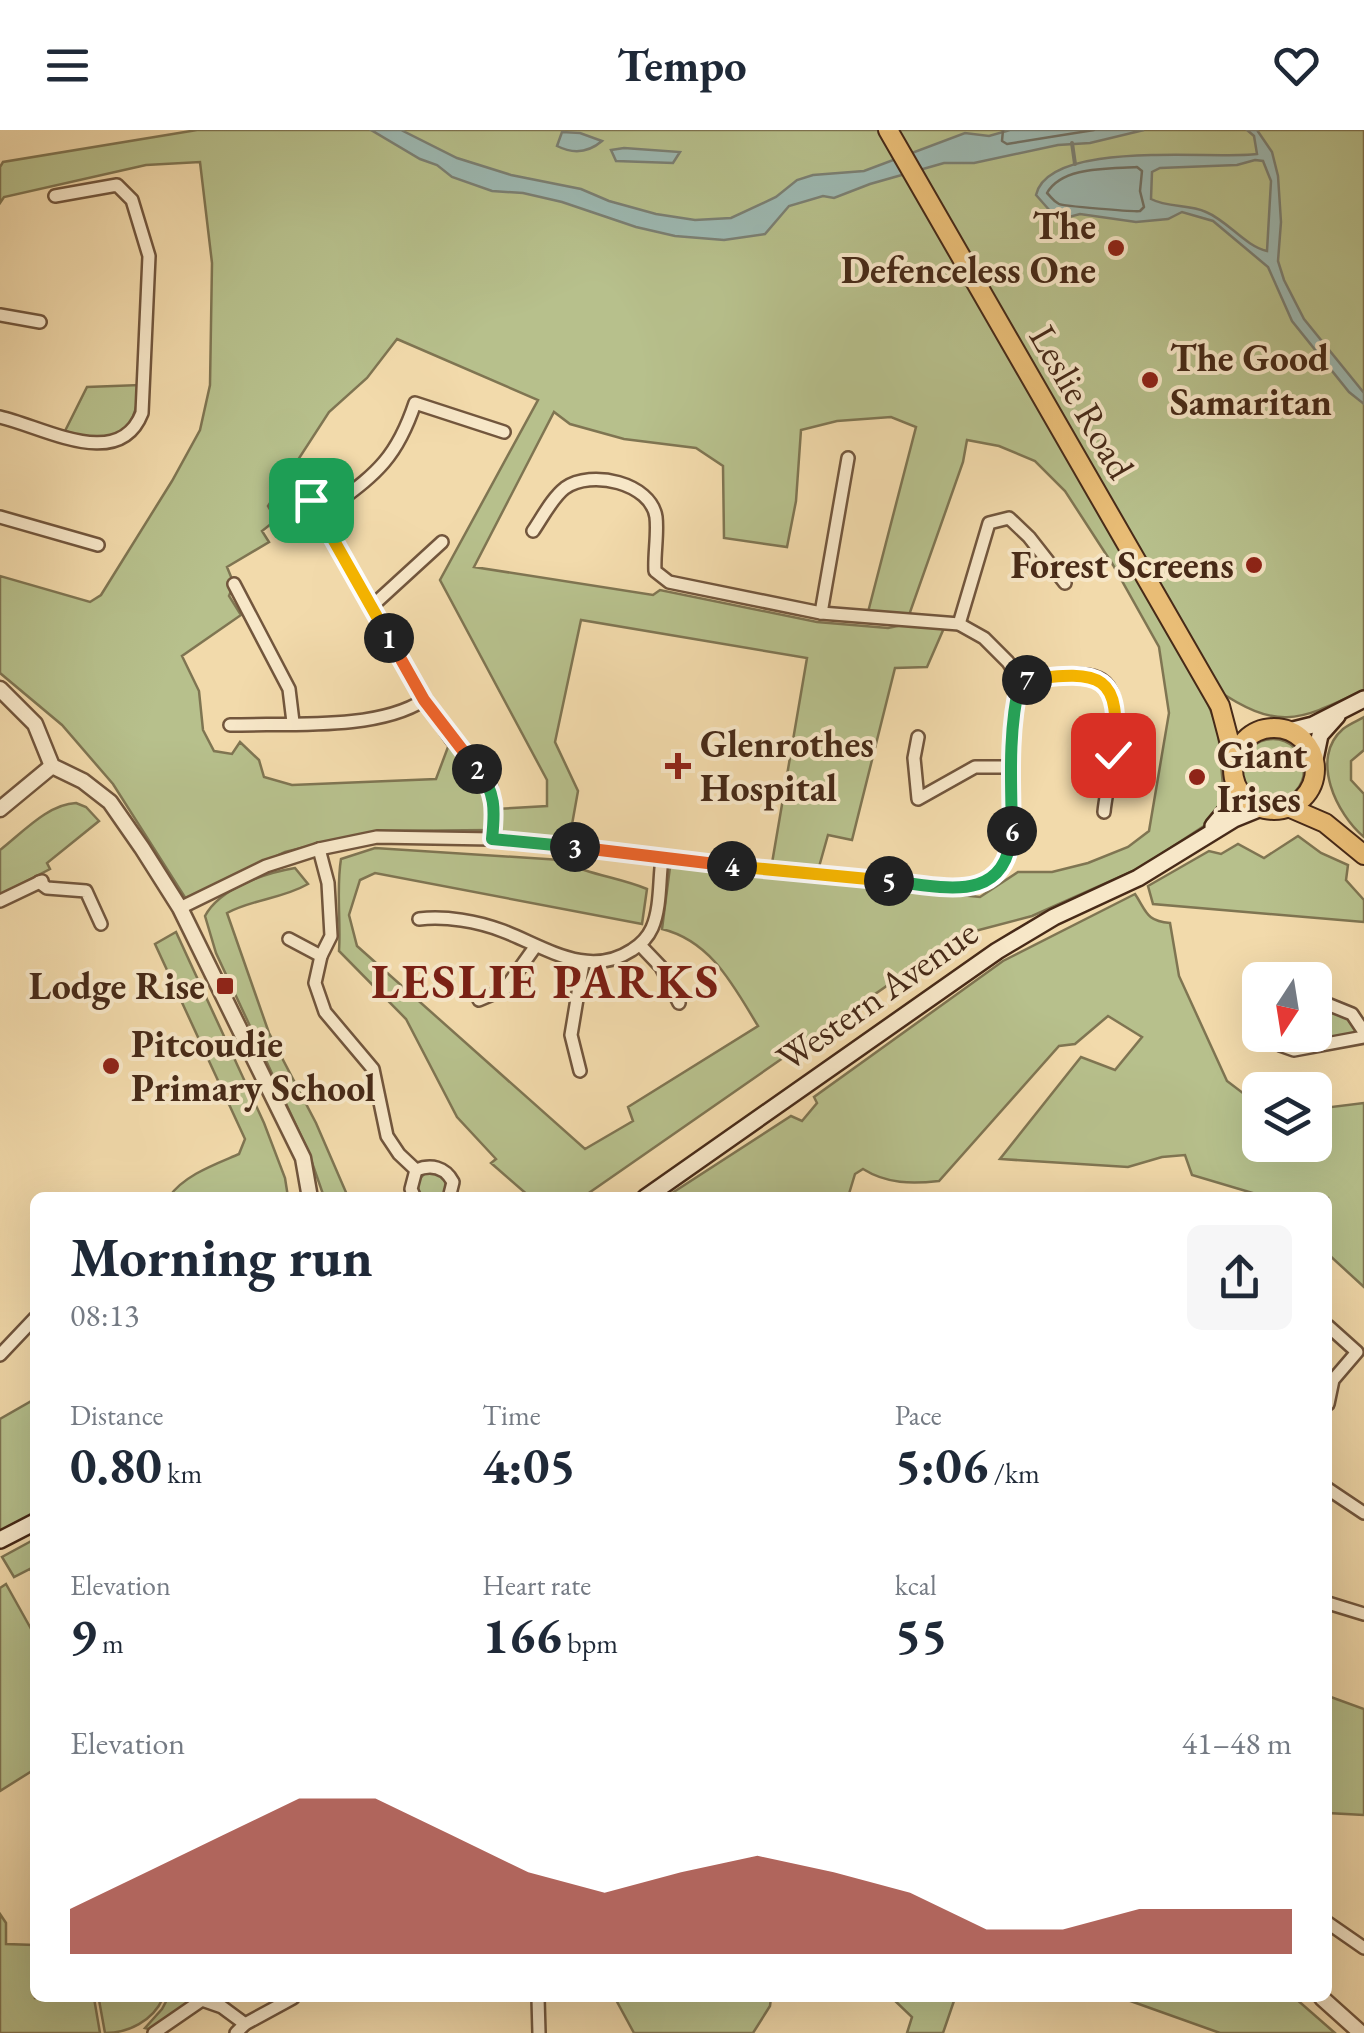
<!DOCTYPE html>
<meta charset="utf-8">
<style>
:root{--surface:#fff;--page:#f6f6f7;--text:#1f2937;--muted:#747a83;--accent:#8f2418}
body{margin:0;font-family:"EB Garamond",serif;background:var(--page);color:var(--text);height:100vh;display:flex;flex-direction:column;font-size:38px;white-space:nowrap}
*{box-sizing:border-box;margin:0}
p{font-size:32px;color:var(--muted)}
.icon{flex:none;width:55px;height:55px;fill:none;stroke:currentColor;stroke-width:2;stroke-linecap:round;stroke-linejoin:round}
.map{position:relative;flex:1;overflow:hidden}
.panel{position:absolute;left:30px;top:1062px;width:1302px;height:810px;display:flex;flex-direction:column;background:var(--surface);border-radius:15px;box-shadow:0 10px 40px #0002}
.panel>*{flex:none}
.needle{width:65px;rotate:192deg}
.tools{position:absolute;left:1242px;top:832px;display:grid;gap:20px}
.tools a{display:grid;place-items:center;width:90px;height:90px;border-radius:15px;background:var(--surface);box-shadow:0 10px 40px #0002;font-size:50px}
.pin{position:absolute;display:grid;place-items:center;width:85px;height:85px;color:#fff;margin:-42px;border-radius:20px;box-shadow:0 5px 15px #0006}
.km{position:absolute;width:50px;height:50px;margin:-25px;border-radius:50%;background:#222;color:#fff;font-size:28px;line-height:50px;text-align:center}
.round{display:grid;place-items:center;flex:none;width:105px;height:105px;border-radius:15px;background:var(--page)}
.headline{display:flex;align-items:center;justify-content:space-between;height:170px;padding:0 40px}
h1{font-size:55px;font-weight:700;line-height:75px}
.stats{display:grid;grid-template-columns:repeat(3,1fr);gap:15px;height:170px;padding:10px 40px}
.stats div{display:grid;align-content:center}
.stats b{font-size:50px;font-weight:700}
.stats small{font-size:28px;font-weight:400}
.stats p{font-size:28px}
.chart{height:280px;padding:20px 40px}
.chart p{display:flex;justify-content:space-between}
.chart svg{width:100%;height:180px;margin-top:10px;fill:var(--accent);opacity:.7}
header{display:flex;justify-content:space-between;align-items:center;height:130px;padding:0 40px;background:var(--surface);font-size:45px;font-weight:700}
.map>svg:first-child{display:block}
</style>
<header><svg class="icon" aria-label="menu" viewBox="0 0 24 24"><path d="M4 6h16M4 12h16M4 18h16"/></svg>Tempo<svg class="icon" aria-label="heart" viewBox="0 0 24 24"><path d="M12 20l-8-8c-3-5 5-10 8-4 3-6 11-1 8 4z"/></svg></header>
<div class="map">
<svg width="1364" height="1903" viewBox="0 0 1364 1903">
<rect width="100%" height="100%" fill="#f2daab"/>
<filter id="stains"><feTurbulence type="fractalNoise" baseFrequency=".002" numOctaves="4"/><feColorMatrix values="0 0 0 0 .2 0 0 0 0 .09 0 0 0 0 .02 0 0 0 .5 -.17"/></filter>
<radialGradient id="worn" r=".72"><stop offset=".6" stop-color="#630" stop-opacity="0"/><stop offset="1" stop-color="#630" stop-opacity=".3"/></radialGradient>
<g fill="#b7c08c" stroke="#7f7552" stroke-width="2.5" fill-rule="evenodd">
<path d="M197 0H1364V560C1298 591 1279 602 1214 558L1005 219 1207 571 1218 600 1223 656 1218 678 1207 694 1140 738 1032 786 960 805 583 1067H530L491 1033 496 1029 457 987 406 889 339 821C341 790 336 759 341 729L375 718 561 730C588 745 618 747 647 759L642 794 375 743 360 750 349 785 357 816 585 1019 633 991 628 977 758 896C733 855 711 811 662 799L670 737 980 767 1018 742H1052L1088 733 1128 717 1149 701 1169 583 1159 517 1113 435 1065 361 1035 331 999 316 967 310 963 332 908 488 867 486 916 297 891 287 837 291 801 300 796 371 787 417 724 408 723 336 696 318 624 309 570 294 554 282 474 437 653 465 660 460 817 492 888 498 907 494 944 498 927 537 895 538 852 710 828 705 817 744 771 739 807 528 581 490 555 612 578 661 568 717 492 709V700L381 701 318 714 285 722 186 769 113 654 62 595 0 543V446L90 472 101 465 172 351 200 300 210 255 212 133 200 32 146 35 4 67 0 73V37L3 32ZM397 209 538 270 440 450 547 650V676L496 679 490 654 451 609 436 649 292 655 264 647 259 630 240 612 232 624 214 621 203 600 199 561 182 526 241 485 229 466 234 454 227 437 269 412 262 401 276 390 268 376 329 282 367 248Z"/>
<path d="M140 255C134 309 116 318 65 301L87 257Z"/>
<path d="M1364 587V620L1351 631V650L1364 664V707C1337 685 1309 628 1343 599 1349 594 1357 591 1364 587Z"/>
<circle cx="1273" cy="640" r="31"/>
<path d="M76 673 86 677 99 691 47 733 50 739 0 765V720C22 703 48 674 76 673Z"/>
<polygon points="1298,706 1321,723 1348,735 1346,750 1364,770 1364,792 1153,774 1148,756 1209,721 1221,724 1238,714 1264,728"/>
<path d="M295 738 308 754C282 769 253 769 227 783L269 903 316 993 348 1067H324L308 1021 216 823 205 786C220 758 265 743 295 738Z"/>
<path d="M1135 764C1147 782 1146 791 1170 793L1179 846 1227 951 1260 976V1015H1315V979L1364 973V1157L1328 1124V1068L1266 1067 1192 1045 1185 1025 1162 1027 1128 1037 1000 1029 1081 927 1115 940 1142 907 1108 886 1075 914 1059 916 939 1051C912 1054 887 1054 863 1039L855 1044 848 1067H666L791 986 802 991 817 973 814 967 1003 831Z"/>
<path d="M176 802 264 993 285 1048 288 1067H169C184 1045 216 1034 239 1024L245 1009 155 814Z"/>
<polygon points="1315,869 1352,884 1364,902 1294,920 1275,905 1315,905"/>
<circle cx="432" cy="1056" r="14"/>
<polygon points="35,1269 35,1384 0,1404 0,1289"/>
<polygon points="35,1409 35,1447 30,1439 14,1447 2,1427"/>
<polygon points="6,1454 35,1506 35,1639 0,1661 0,1458"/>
<polygon points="1328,1566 1364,1579 1364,1685 1328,1683"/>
<polygon points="0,1784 6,1793 6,1814 35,1815 35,1868 94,1868 100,1903 0,1903"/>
<path d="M104 1868H163C153 1891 128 1903 105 1903L99 1870Z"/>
<polygon points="168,1868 221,1868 221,1869 202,1871 156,1901 145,1898 162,1879"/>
<polygon points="615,1868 771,1868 770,1876 753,1903 634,1903"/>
<polygon points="892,1868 955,1868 943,1903 907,1903 912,1887"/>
<polygon points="1122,1868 1295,1868 1335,1903 1220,1903"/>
</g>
<g fill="#9db9b2" stroke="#7b8074" stroke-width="2.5" fill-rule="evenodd">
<polygon points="371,0 401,0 457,28 511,45 581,59 609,71 656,84 695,90 731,88 776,67 797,50 813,45 864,41 965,3 989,6 1010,0 1144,0 1090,13 1058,15 974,33 944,33 870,54 834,68 823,66 789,76 765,104 724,110 675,106 636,97 562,72 523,63 492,61 452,47 437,35 420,29"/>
<path d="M1247 0H1257L1272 22 1278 46 1281 92 1278 131 1284 150 1304 189 1364 263V274L1349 262 1292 191 1268 137 1213 91 1182 82 1168 89 1136 92 1080 84 1069 87 1051 82 1036 65C1049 9 1212 30 1257 24L1254 6ZM1255 30 1263 31 1271 51 1267 121C1245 116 1228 91 1206 82 1189 74 1168 78 1151 69L1152 42 1160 38 1237 35Z"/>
<path d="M562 2 580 3 602 11C588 23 573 24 557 16Z"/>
<polygon points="624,18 680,22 673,33 616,31 611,20"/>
</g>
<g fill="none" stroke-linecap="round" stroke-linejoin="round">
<g stroke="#727265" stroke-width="2.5">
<polyline points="1003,0 1002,11 1007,14 1094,0"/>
<path d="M1137 37 1142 41 1140 61 1144 77 1140 81C1133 82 1063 76 1059 74 1053 71 1052 68 1047 63 1062 36 1109 39 1137 37Z"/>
</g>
<polyline stroke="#7b8074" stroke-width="4" points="1072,13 1075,34"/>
<defs>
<g id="minor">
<polyline points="0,185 40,192"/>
<path d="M0 287C44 297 119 342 142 283L149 126 132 70 117 55 55 66"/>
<polyline points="311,371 424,570 451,609 490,654 495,679 492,709"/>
<path d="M320 386C370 347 394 336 415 273L504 302"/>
<polyline points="0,387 98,415"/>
<polyline points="234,454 289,559 293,592"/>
<polyline points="371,477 442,412"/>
<polyline points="821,483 848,328"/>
<polyline points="959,494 989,393 1009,388 1029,407 1065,453"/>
<path d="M1020 551C1040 548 1080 540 1098 548 1133 562 1106 654 1104 682"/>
<path d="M230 595C288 593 376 601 424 570"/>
<polyline points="918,607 914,628 918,669 975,637 1009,637"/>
<polyline points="319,719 328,753 331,806 321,826 315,853 325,882 373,939 387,1006 399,1024 416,1040"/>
<polyline points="39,752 47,758 86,761 101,794"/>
<polyline points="0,771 42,751"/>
<path d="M180 778 266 736 319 719 377 707 492 709 964 759C1028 745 1009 684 1010 636 1010 607 1013 579 1020 551L1008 532 984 508 959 494 821 483 669 452 655 441C654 424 658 404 656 387 651 353 591 339 565 358 552 368 542 388 533 401"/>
<path d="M419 789C446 786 477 791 503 801 545 817 588 849 632 820 640 815 648 807 652 798 661 778 659 749 662 729"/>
<polyline points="289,809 321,826"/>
<polyline points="640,815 661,837 679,873"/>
<polyline points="1315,869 1352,884 1364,902"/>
<polyline points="479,870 505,859 535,817"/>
<polyline points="1275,905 1280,915 1294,920 1364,907"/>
<polyline points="580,941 571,905 583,833"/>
<path d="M416 1040C431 1034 445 1037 453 1052L449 1068"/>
<polyline points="415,1068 411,1059 416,1040"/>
<polyline points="1328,1196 1357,1222 1333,1250 1328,1274"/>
<polyline points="0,1225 35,1188"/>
<polyline points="1328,1359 1364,1383"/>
<polyline points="1328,1473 1364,1484"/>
<polyline points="1328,1793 1364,1818"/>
<polyline points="538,1868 539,1903"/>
<polyline points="154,1903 202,1870 222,1877 245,1894"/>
<polyline points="236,1903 245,1894 293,1868"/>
</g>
<g id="tertiary">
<polyline points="0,559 35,594 52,636 83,651 110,672 142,718 180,778 303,1028 310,1068"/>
<polyline points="0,679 52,636"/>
<polyline points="1322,1868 1361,1903"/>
</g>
<g id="secondary">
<polyline points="1289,601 1313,595 1364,569"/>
<polyline points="1314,634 1320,605 1337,586"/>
<polyline points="1213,696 1229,677 1235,652"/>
<polyline points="645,1068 997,821 1054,787 1138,748 1234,689 1261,678"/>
<polyline points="0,1410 35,1392"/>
</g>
<g id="primary">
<polyline points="888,0 1220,576 1234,629"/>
<circle cx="1274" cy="639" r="41"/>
<polyline points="1288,677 1325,693 1364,725"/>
</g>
</defs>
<use href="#minor" stroke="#72563d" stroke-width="16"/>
<use href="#tertiary" stroke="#72563d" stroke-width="19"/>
<use href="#secondary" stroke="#472a18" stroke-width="20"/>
<use href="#primary" stroke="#472a18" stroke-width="22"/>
<use href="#minor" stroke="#f7e7c8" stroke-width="11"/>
<use href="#tertiary" stroke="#f7e7c8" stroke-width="14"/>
<use href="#secondary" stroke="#f7e7c8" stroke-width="15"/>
<use href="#primary" stroke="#e9bd76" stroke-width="18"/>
</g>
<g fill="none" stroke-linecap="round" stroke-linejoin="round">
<defs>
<polyline id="split-1" points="311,370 389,508"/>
<polyline id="split-2" points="389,508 424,570 477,639"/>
<path id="split-3" d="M477 639C496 661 495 681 492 709L575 717"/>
<polyline id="split-4" points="575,717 732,736"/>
<polyline id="split-5" points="732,736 889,751"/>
<path id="split-6" d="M889 751C942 756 1006 777 1012 701"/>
<path id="split-7" d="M1012 701C1011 650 1008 601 1020 551L1027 550"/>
<path id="split-8" d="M1027 550C1101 539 1123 544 1113 625"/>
</defs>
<use href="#split-1" stroke="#fff" stroke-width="20"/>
<use href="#split-2" stroke="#fff" stroke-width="20"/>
<use href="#split-3" stroke="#fff" stroke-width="20"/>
<use href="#split-4" stroke="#fff" stroke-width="20"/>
<use href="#split-5" stroke="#fff" stroke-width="20"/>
<use href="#split-6" stroke="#fff" stroke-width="20"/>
<use href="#split-7" stroke="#fff" stroke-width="20"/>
<use href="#split-8" stroke="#fff" stroke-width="20"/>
<use href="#split-1" stroke="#f5b400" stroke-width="12"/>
<use href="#split-2" stroke="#f0652b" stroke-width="12"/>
<use href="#split-3" stroke="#22a559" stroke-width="12"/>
<use href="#split-4" stroke="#f0652b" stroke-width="12"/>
<use href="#split-5" stroke="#f5b400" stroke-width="12"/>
<use href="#split-6" stroke="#22a559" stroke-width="12"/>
<use href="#split-7" stroke="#22a559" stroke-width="12"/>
<use href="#split-8" stroke="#f5b400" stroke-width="12"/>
</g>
<g fill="#8f2418" stroke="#f7e7c8" stroke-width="4">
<circle cx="1116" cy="118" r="10"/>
<circle cx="1150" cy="250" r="10"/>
<circle cx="1254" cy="435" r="10"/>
<path d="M673 621h10v10h10v10h-10v10h-10v-10h-10v-10h10z"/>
<circle cx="1197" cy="647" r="10"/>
<rect x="215" y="846" width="20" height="20" rx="5"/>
<circle cx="111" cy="936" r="10"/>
</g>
<g text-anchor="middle" stroke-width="8" stroke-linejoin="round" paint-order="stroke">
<g font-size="38" font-weight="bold" fill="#472a18" stroke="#f7e7c8" text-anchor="start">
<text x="1096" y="109" text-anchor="end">The<tspan x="1096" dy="44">Defenceless One</tspan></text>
<text x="1170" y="241">The Good<tspan x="1170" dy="44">Samaritan</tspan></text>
<text x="1234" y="448" text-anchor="end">Forest Screens</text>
<text x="700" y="627">Glenrothes<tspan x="700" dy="44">Hospital</tspan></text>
<text x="1217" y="638">Giant<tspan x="1217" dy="44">Irises</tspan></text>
<text x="205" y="869" text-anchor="end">Lodge Rise</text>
<text x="131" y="927">Pitcoudie<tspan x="131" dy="44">Primary School</tspan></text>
</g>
<g font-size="38" fill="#472a18" stroke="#f7e7c8">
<text transform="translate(1082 272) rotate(60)" y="13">Leslie Road</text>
<text transform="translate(877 865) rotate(-35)" y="13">Western Avenue</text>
</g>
<g font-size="48" font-weight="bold" letter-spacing="2.5" fill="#7a1f14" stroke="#f7e7c8">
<text x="546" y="868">LESLIE PARKS</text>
</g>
</g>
<rect width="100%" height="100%" filter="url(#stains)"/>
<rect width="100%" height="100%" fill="url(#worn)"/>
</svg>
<div class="tools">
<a><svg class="needle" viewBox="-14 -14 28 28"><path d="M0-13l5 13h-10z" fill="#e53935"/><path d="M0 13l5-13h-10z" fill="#747a83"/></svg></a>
<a><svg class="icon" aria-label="layers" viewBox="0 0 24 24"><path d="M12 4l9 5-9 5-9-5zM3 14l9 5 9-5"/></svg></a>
</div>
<div class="pin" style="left:311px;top:370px;background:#1e9e55"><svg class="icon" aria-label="arrive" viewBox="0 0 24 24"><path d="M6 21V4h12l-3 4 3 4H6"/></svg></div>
<div class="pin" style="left:1113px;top:625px;background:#d93025"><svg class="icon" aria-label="check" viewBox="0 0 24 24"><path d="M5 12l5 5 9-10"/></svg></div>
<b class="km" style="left:389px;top:508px">1</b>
<b class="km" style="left:477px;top:639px">2</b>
<b class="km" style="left:575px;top:717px">3</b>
<b class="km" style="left:732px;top:736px">4</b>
<b class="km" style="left:889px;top:751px">5</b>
<b class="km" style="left:1012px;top:701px">6</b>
<b class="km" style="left:1027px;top:550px">7</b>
<section class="panel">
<div class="headline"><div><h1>Morning run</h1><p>08:13</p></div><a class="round"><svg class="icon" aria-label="share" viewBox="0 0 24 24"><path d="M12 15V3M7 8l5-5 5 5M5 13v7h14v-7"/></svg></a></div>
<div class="stats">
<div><p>Distance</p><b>0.80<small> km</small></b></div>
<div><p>Time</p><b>4:05</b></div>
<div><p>Pace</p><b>5:06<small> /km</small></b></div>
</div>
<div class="stats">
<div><p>Elevation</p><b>9<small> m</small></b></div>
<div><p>Heart rate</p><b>166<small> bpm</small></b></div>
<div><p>kcal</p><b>55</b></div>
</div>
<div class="chart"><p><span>Elevation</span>41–48 m</p>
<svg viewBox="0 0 160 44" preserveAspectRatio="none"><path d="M0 44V33L10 24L20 15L30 6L40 6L50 15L60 24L70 29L80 24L90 20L100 24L110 29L120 38L130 38L140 33L150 33L160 33V44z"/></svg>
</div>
</section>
</div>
